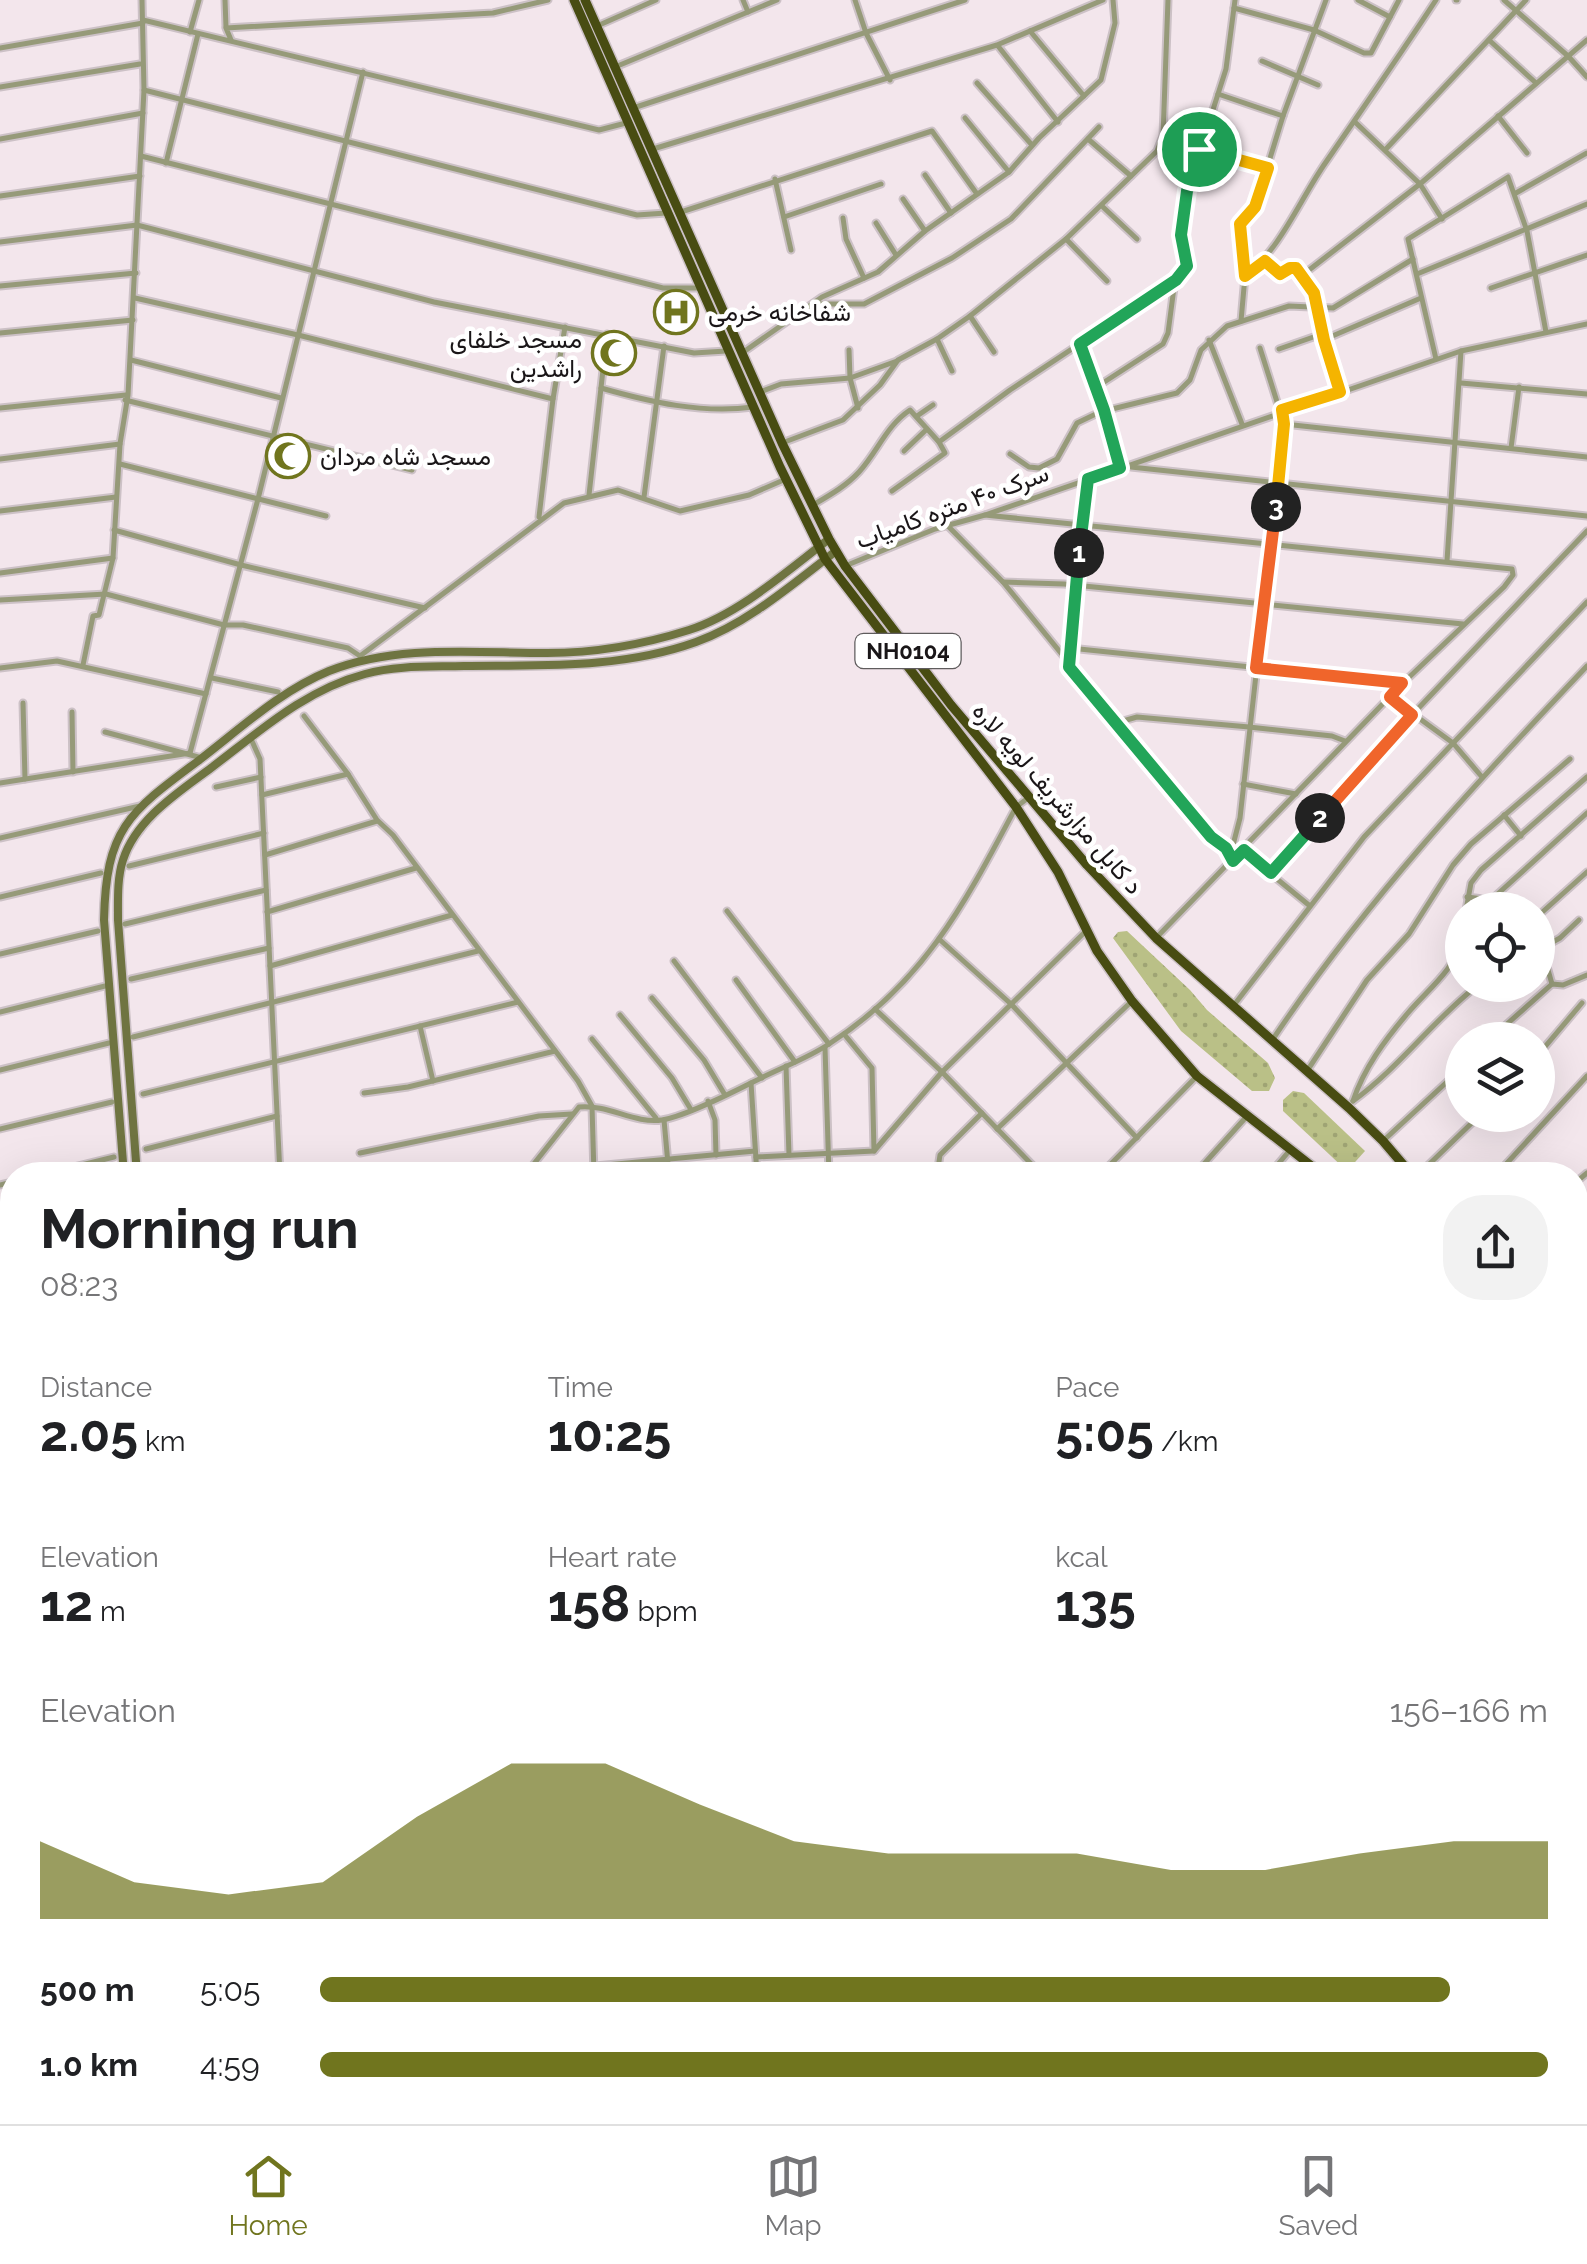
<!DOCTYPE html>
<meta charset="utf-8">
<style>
:root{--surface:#fff;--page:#f2f2f2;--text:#202124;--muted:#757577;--line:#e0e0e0;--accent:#70751e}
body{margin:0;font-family:Raleway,Vazirmatn,sans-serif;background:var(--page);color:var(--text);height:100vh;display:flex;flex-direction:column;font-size:38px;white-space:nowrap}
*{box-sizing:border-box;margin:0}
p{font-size:32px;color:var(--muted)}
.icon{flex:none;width:55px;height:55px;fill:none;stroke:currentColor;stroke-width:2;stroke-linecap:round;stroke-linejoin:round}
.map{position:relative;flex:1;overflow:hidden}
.sheet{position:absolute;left:0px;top:1162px;width:1588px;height:962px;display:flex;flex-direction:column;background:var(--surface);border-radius:40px 40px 0 0;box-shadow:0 10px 40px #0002}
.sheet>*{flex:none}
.tools{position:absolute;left:1445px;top:892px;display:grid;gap:20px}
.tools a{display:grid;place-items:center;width:110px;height:110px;border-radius:50%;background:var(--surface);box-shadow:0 10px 40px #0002;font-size:50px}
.pin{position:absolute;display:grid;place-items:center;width:85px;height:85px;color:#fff;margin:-42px;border:5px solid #fff;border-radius:50%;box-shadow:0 2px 10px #0007}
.km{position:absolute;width:50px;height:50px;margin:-25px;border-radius:50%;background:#222;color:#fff;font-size:28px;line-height:50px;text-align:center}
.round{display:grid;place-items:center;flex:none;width:105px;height:105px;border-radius:40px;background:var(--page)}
.head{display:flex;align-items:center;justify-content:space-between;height:170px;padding:0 40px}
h1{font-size:55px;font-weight:700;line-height:75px}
.figures{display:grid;grid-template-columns:repeat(3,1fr);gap:15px;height:170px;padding:10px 40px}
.figures div{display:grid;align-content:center}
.figures b{font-size:50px;font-weight:700}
.figures small{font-size:28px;font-weight:400}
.figures p{font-size:28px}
.chart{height:280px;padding:20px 40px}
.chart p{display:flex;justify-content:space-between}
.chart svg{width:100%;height:180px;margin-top:10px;fill:var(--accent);opacity:.7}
ul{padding:0 40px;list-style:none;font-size:32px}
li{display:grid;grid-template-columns:160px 120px 1fr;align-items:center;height:75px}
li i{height:25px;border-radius:12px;background:var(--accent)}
.tab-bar{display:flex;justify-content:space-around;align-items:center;height:140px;border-top:2px solid var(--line);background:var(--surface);font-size:28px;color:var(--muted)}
.tab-bar a{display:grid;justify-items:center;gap:5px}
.tab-bar .on{color:var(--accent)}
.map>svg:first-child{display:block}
</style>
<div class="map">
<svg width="1587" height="2124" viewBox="0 0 1587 2124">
<defs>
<pattern id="park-dots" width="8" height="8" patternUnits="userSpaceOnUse" patternTransform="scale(2.5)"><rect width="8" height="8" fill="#bac087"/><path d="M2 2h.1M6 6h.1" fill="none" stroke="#9fa474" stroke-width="1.8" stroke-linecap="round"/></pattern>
</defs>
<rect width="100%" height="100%" fill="#f3e6ec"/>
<g fill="url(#park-dots)">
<polygon points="1127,931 1190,990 1207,1010 1268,1063 1275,1078 1269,1091 1252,1091 1181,1031 1113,938 1118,932"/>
<polygon points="1293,1091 1304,1093 1365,1151 1347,1171 1283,1111 1283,1100"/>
</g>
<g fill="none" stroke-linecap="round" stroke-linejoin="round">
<defs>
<g id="minor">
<polyline points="225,0 226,27"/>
<polyline points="743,0 748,12"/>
<polyline points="855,0 866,33 890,80"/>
<polyline points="1358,0 1390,17"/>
<polyline points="1456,0 1457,0"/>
<polyline points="1504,0 1568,56 1587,77"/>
<polyline points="1234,8 1314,30 1364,53 1371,53 1399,0"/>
<polyline points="143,20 599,130 626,123"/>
<polyline points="597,26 656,0"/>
<polyline points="1030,31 1084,96"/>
<polyline points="190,32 199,0"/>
<polyline points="231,40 226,28 493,13 548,0"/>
<polyline points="1489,40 1536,83"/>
<polyline points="998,46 1058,122"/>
<polyline points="0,48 143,23"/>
<polyline points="1262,61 1318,85"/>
<polyline points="615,67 777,0"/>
<polyline points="977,83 1032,145"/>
<polyline points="0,87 140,64"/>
<polyline points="144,90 637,215 666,213"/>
<polyline points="1218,94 1283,116"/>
<polyline points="633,108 965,0"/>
<polyline points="1498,116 1527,153"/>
<polyline points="965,118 1009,172"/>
<polyline points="1356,123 1420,184 1442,219"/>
<polyline points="1163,136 1268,168"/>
<polyline points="0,139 143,113"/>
<polyline points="1088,139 1131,176"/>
<polyline points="653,149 997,45 1103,0"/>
<polyline points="1386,149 1526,0"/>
<polyline points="141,156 663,288 700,288"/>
<polyline points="166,163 198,34"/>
<polyline points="925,175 951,213"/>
<polyline points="775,179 791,250"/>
<polyline points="1516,193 1587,153"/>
<polyline points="0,196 140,176"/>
<polyline points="903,199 925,231"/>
<polyline points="1103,207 1137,239"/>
<polyline points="681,212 932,131 977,194"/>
<polyline points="784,217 881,184"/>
<polyline points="843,218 846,239 864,278"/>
<polyline points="876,223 896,255"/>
<polyline points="1066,239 1107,281"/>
<polyline points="0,242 137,225 434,302 694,353 726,351"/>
<polyline points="1265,261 1280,274 1290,267 1295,268 1314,293 1323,340 1340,392"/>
<polyline points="1417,274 1587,204"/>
<path d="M1245 276C1281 249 1300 199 1326 162 1363 108 1400 55 1436 0"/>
<polyline points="1300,277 1420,184 1587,40"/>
<polyline points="0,286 136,273"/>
<polyline points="1491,288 1587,255"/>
<polyline points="135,298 298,335 553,399"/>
<polyline points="814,304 864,304 952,258 1011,219 1099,127"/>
<polyline points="970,316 994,352"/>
<polyline points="1241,321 1245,276 1240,224 1255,207 1283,116 1326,0"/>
<polyline points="0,333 133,320"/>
<polyline points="937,339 952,371"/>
<polyline points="1209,340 1242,424"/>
<polyline points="1323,340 1421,298"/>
<polyline points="1080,344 1121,468"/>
<polyline points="1279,349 1322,334"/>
<polyline points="849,350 850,378 858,408"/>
<polyline points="742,353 822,297 878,272 925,231 1009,172 1039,138 1101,80 1115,23 1113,0"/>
<polyline points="1436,359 1408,239 1508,177 1527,231 1546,332"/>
<polyline points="131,360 281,398"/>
<polyline points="1461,383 1587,394"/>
<path d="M601 388C650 402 702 414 753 407"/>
<polyline points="1095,388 1163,344 1168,333 1175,280"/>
<polyline points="760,392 781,384 850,378 897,361"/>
<polyline points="125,400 412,470"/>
<polyline points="0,408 126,395"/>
<polyline points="917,416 933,405"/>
<polyline points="1284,424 1587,457"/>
<polyline points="939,442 1010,390 1164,288 1187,266 1181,235 1187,191 1226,69 1235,0"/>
<polyline points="782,443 843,420 880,385 898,360 937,339 970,316 1066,239 1157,151 1163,136 1168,0"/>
<polyline points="1511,448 1519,387"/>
<polyline points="904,451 927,429"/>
<polyline points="1010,454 1029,467 1039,468 1057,459 1077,423 1100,412 1177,393 1190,380 1201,350 1227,326 1289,306 1333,308 1413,259"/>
<polyline points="0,459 120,444"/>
<polyline points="120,464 326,516"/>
<polyline points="1131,467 1587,516"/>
<polyline points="589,495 607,334"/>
<polyline points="644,497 664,346"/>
<path d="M813 505C830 495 846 486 859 472 878 451 886 426 910 410L939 442 945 453 892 491"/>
<polyline points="0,511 116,497"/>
<polyline points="985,515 1512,569 1513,575 1504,587 1403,683 1156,938"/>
<polyline points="539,517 553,399 565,327"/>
<polyline points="947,525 1003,582 1211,837 1226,848 1233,845 1240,818 1284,424 1260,348"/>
<polyline points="114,530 241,565 425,608"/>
<polyline points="1447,561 1461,351"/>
<polyline points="845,566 935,529 985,515 1461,351 1587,324"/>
<polyline points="0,573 113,558"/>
<polyline points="1003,582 1064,584 1463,624"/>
<polyline points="0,600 106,594 224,625 243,625 348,648 360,656"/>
<polyline points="1070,648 1403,683"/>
<polyline points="361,661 360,656 564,503 618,490 680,511 749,495 786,479"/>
<polyline points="1069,664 1087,481"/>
<polyline points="83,665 93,616 99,615 113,558 120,444 128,395 144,90 142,0"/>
<polyline points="0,668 57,661 206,694"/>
<polyline points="212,678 278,692"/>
<polyline points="1390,697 1453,743 1482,777"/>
<polyline points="23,703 25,779"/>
<polyline points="72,712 73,772"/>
<polyline points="304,716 348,774 377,820 393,835 578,1081 592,1106 594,1175"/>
<polyline points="1116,723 1137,717 1249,727 1332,736 1345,741"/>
<polyline points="105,732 202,758"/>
<polyline points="251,739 260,759 280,1175"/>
<polyline points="190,753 258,499 363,72"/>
<polyline points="0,783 190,753"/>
<polyline points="1243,784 1296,794"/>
<polyline points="216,787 261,777"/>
<polyline points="262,795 348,774"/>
<polyline points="1504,815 1521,836"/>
<polyline points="0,838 140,806"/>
<polyline points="1243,851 1310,906"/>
<polyline points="265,855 377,821"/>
<polyline points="129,866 264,833"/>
<polyline points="1271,873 1412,715 1587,531"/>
<polyline points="0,897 101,873"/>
<polyline points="1467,897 1491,900 1587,813"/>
<polyline points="1466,910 1471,883 1481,870 1587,777"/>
<polyline points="727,911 829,1044"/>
<polyline points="267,912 416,868"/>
<polyline points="1538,916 1587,872"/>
<polyline points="125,924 266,890"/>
<polyline points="939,939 1011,1004 1137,1138"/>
<polyline points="1538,950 1560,938 1579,920"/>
<polyline points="1538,952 1548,970 1552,984"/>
<polyline points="0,954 98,931"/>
<polyline points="674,961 762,1078"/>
<polyline points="270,966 452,915"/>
<polyline points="131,979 269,948"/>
<polyline points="736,980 795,1062"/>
<polyline points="652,998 704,1060 725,1095"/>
<polyline points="1234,1005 1364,837 1587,602"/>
<polyline points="875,1009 942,1072 1042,1175"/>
<polyline points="0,1012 105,986"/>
<polyline points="620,1015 672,1078 690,1108"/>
<polyline points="420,1026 433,1081"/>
<polyline points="844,1034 872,1068 874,1151"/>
<polyline points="133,1037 478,951"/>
<polyline points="592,1039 656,1118"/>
<path d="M1273 1039C1364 903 1475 784 1587 666"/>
<polyline points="1489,1040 1552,984 1563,985 1587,975"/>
<polyline points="825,1048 829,1175"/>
<polyline points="1538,1055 1582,1003"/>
<polyline points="786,1066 789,1155"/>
<polyline points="0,1070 109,1043"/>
<polyline points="1307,1071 1367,980 1409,934 1453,865 1471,844 1570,759"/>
<polyline points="751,1083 757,1175"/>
<polyline points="364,1093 408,1087 555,1051"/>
<polyline points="143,1094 518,1002"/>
<polyline points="708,1101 715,1120 716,1155"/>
<path d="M1353 1101C1364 1068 1385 1040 1407 1014 1427 990 1455 970 1462 939"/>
<path d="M1353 1101C1400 1067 1433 1020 1478 985"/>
<polyline points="664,1120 669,1175"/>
<polyline points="0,1129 112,1102"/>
<polyline points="997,1129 1132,1001"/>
<polyline points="1383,1141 1462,1068"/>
<polyline points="146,1149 277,1116"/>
<polyline points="360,1153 539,1116 572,1114"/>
<polyline points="756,1157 874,1151 942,1072 1087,930"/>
<polyline points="595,1166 755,1151"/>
<polyline points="531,1171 593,1173"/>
<polyline points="41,1175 114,1157"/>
<path d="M525 1175 579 1107C608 1104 634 1124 662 1120 687 1116 737 1090 761 1078 783 1067 808 1058 829 1044 924 983 965 903 1016 807L1028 798"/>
<polyline points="937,1175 940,1155 982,1113"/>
<polyline points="1106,1175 1105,1170 1197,1076"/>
<polyline points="1194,1175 1248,1115"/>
<polyline points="1269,1175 1290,1150"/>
<polyline points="1418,1175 1480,1115"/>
<polyline points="1496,1175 1587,1076"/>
<polyline points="1575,1183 1587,1173"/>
<polyline points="0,1185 12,1182"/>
<polyline points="1575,1205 1587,1216"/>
<polyline points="0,1246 12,1243"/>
<polyline points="1575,1293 1587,1285"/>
<polyline points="0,1304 12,1301"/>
<polyline points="0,1365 12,1361"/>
<polyline points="0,1421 12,1418"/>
<polyline points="0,1478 12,1475"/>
<polyline points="0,1480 7,1595"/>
<polyline points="0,1538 12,1535"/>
<polyline points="0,1597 12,1594"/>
<polyline points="1575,1611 1587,1625"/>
<polyline points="1575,1661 1587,1652"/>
<polyline points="1575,1711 1587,1709"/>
<polyline points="0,1774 12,1771"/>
<polyline points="1575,1798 1587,1805"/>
<polyline points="0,1830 12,1827"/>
<polyline points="0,1959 5,2024"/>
<polyline points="1575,1997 1587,1999"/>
<polyline points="440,2112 443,2124"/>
<polyline points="538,2112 538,2124"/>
<polyline points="591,2112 591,2124"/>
<polyline points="1193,2112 1204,2124"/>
<polyline points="1229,2112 1239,2122 1249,2124"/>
<polyline points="1313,2112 1337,2117"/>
<polyline points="0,2114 12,2111"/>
<polyline points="151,2124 165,2120"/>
<polyline points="449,2124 495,2112"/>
<polyline points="642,2124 646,2112"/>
<polyline points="704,2124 709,2112"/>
<polyline points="830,2124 851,2112"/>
<polyline points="927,2124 940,2112"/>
<polyline points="984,2124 1003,2112"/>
<polyline points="1096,2124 1099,2112"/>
<polyline points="1160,2124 1159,2121 1163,2118 1182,2124"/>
</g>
<g id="secondary">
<path d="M124 1175 104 920C106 829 128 813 198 761 240 729 280 691 329 671 398 644 475 653 547 653 594 653 645 644 689 630 739 614 787 571 829 539"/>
<path d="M137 1175 118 920C118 900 117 878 123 860 136 819 179 792 211 768 260 731 305 690 365 674 397 665 431 667 464 666 542 665 621 669 696 642 747 624 794 583 836 551"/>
<polyline points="165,2112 166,2124"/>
<polyline points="179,2112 180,2124"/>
</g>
<g id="trunk">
<polyline points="574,0 780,467 825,559 1016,807 1058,872 1097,951 1132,1001 1197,1076 1323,1175"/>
<polyline points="585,0 782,443 829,539 845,566 951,705 1087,865 1156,938 1349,1108 1383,1141 1412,1175"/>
<polyline points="1575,1395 1587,1412"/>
<polyline points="1575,1492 1587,1517"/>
</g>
</defs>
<use href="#minor" stroke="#ccc1c6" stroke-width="9"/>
<use href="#secondary" stroke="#ccc1c6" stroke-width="11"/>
<use href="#trunk" stroke="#ccc1c6" stroke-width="12"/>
<use href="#minor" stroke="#969a79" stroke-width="5"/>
<use href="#secondary" stroke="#6f7441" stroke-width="8"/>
<use href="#trunk" stroke="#484c12" stroke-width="9"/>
</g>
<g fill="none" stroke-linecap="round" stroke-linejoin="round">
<defs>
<polyline id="split-1" points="1079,553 1088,479 1120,468 1104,410 1080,344 1176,280 1187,266 1181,235 1187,191 1199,149"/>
<polyline id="split-2" points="1079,553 1069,667 1211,837 1226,848 1233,861 1244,850 1271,873 1320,818"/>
<polyline id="split-3" points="1276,507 1256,668 1402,683 1390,697 1412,715 1320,818"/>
<polyline id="split-4" points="1199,149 1268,168 1255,207 1240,224 1245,276 1265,261 1280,274 1290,268 1296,268 1314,293 1324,340 1340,392 1282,410 1284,424 1276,507"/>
</defs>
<use href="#split-1" stroke="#fff" stroke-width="20"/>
<use href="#split-2" stroke="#fff" stroke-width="20"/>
<use href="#split-3" stroke="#fff" stroke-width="20"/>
<use href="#split-4" stroke="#fff" stroke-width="20"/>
<use href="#split-1" stroke="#22a559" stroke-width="12"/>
<use href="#split-2" stroke="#22a559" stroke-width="12"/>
<use href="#split-3" stroke="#f0652b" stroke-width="12"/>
<use href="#split-4" stroke="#f5b400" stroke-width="12"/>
</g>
<defs>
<symbol id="hospital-ring" viewBox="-11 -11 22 22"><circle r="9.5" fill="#fff" stroke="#70751e" stroke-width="1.5"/><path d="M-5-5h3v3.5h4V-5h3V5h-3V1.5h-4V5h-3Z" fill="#70751e"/></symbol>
<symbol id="mosque-ring" viewBox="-11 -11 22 22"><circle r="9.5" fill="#fff" stroke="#70751e" stroke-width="1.5"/><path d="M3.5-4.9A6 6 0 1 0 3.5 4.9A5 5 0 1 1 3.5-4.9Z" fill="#70751e"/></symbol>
</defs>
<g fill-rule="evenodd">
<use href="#hospital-ring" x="651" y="287" width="50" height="50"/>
<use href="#mosque-ring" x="589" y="328" width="50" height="50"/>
<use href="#mosque-ring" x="263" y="431" width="50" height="50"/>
</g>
<g text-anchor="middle" stroke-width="9" stroke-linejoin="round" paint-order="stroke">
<rect fill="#fff" stroke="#5f5c5d" stroke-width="2.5" x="855.5" y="634" width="105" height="34" rx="8"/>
<g font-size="22" font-weight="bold" fill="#1a1618">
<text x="908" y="659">NH0104</text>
</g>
<g font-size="25" fill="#1a1618" stroke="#fff" text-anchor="start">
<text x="708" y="321">شفاخانه خرمی</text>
<text x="582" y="348" text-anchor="end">مسجد خلفای<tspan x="582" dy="29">راشدین</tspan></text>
<text x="320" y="465">مسجد شاه مردان</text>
</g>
<g font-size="25" fill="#1a1618" stroke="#fff">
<text transform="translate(952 506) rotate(-20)" y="9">سرک ۴۰ متره کامیاب</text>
<text transform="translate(1058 798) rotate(49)" y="9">د کابل مزارشریف لویه لاره</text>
</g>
</g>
</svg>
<div class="tools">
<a><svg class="icon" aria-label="locate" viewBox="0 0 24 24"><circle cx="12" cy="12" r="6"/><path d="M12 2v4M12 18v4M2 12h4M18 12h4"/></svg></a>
<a><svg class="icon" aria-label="layers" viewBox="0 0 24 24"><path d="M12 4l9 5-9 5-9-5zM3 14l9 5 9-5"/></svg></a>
</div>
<div class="pin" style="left:1199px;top:149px;background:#1e9e55"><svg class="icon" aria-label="arrive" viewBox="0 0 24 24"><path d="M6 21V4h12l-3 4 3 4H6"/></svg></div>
<b class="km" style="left:1079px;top:553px">1</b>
<b class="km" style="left:1320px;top:818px">2</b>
<b class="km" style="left:1276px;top:507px">3</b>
<section class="sheet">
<div class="head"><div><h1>Morning run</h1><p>08:23</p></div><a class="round"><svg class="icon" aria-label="share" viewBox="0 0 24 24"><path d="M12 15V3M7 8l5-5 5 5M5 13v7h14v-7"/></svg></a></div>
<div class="figures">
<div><p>Distance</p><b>2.05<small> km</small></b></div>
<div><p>Time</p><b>10:25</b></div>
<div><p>Pace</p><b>5:05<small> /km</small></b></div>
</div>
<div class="figures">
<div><p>Elevation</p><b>12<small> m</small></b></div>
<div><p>Heart rate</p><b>158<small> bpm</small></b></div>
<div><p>kcal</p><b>135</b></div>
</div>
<div class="chart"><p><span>Elevation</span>156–166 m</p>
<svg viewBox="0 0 160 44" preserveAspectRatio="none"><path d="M0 44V25L10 35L20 38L30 35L40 19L50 6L60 6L70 16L80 25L90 28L100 28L110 28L120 32L130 32L140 28L150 25L160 25V44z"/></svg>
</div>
<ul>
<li><b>500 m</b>5:05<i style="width:92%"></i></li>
<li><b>1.0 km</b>4:59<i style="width:100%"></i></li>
</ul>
</section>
</div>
<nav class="tab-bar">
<a class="on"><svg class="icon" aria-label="home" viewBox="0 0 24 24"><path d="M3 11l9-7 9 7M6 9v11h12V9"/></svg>Home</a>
<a><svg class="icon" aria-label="map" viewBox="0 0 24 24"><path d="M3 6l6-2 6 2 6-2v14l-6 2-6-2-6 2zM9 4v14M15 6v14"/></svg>Map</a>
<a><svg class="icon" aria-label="saved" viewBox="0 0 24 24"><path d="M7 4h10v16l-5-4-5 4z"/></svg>Saved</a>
</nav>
